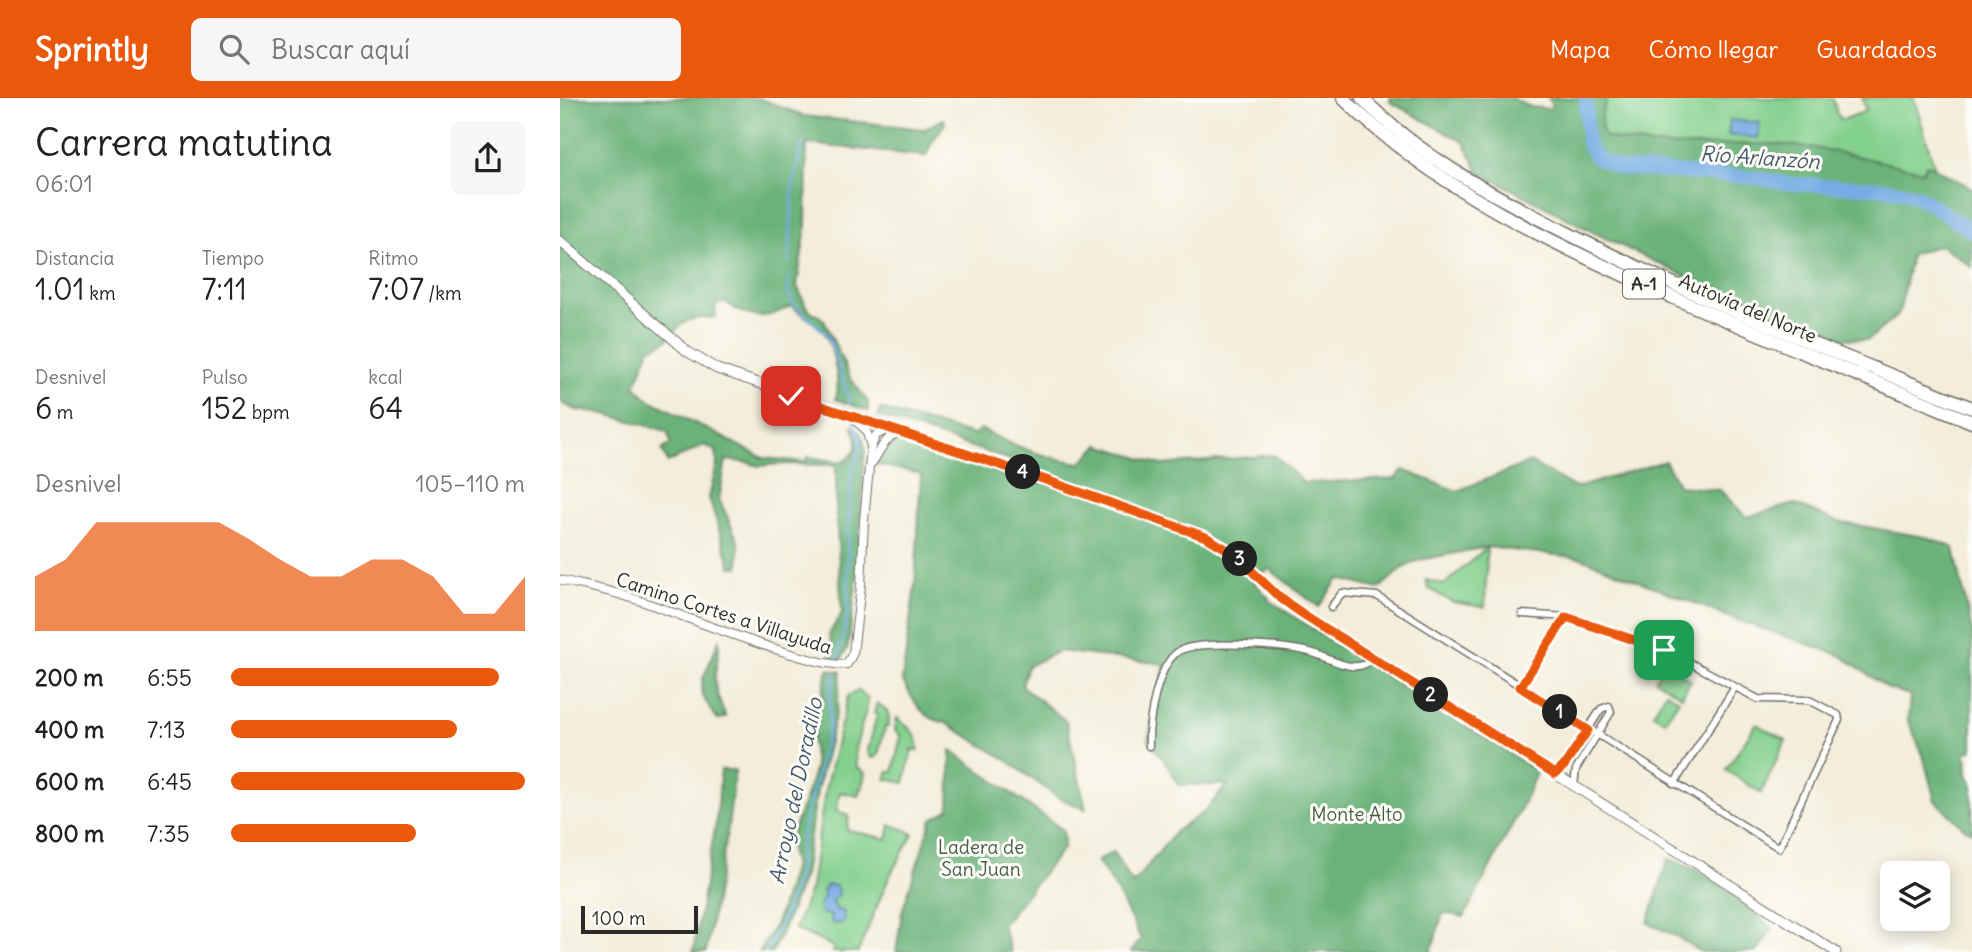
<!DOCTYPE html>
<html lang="es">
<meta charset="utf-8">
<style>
:root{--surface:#fff;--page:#f6f6f6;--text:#222;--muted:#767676;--accent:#ea580c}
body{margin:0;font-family:Delius,sans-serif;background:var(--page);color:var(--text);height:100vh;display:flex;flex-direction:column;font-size:26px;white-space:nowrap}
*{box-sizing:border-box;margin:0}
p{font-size:23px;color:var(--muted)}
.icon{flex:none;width:38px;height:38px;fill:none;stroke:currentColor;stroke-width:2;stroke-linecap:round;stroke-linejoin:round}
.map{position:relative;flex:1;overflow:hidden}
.drawer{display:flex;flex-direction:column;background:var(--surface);width:560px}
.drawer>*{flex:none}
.tools{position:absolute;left:1320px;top:763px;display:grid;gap:14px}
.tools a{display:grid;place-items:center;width:70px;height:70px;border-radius:10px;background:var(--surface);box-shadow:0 4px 18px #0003;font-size:35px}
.scale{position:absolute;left:21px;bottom:18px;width:117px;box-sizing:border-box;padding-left:7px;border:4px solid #2b2b2b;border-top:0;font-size:19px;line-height:24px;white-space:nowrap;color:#2b2b2b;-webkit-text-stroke:5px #fdfcf7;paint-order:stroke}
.pin{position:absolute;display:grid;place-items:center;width:60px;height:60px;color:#fff;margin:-30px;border-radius:14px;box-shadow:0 4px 10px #0006}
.km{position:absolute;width:35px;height:35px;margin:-18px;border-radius:50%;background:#222;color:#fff;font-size:19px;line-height:35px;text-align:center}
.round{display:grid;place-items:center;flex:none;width:74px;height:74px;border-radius:10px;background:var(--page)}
.headline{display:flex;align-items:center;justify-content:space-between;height:119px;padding:0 35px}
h1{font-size:38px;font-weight:600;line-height:52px}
.metrics{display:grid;grid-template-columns:repeat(3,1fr);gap:10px;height:119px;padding:7px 35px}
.metrics div{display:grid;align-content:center}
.metrics b{font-size:30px;font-weight:600}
.metrics small{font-size:19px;font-weight:400}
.metrics p{font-size:19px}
.chart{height:196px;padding:14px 35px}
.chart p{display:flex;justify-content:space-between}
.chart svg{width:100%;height:126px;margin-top:7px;fill:var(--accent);opacity:.7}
ul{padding:0 35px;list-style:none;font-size:23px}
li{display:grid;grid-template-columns:112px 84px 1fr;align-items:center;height:52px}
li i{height:18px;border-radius:9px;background:var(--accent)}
header{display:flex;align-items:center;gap:42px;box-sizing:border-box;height:98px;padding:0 35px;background:var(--accent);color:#fff}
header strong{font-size:33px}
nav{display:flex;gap:38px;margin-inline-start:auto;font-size:24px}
.search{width:490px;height:63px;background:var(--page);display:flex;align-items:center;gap:18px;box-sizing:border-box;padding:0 24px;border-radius:10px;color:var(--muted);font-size:26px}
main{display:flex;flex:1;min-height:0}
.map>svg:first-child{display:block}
</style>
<header>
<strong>Sprintly</strong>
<div class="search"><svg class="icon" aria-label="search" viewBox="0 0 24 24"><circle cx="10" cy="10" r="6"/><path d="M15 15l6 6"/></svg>Buscar aquí</div>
<nav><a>Mapa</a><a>Cómo llegar</a><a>Guardados</a></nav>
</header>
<main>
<section class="drawer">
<div class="headline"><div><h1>Carrera matutina</h1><p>06:01</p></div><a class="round"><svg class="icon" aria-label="share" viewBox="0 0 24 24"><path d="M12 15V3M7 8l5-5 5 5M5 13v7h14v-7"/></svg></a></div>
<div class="metrics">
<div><p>Distancia</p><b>1.01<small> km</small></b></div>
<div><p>Tiempo</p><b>7:11</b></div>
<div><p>Ritmo</p><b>7:07<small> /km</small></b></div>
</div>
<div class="metrics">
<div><p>Desnivel</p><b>6<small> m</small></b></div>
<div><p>Pulso</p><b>152<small> bpm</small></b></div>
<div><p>kcal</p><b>64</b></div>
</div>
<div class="chart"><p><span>Desnivel</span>105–110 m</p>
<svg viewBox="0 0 160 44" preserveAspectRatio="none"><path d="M0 44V25L10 19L20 6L30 6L40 6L50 6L60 6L70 12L80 19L90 25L100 25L110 19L120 19L130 25L140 38L150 38L160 25V44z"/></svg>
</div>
<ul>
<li><b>200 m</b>6:55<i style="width:91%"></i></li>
<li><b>400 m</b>7:13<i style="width:77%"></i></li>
<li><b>600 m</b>6:45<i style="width:100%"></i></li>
<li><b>800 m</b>7:35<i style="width:63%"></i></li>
</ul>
</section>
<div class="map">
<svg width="1412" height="854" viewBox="0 0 1412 854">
<rect width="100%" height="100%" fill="#fdfcf7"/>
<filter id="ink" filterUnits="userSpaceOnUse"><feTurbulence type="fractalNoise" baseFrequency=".0143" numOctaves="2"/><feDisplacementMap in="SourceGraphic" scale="14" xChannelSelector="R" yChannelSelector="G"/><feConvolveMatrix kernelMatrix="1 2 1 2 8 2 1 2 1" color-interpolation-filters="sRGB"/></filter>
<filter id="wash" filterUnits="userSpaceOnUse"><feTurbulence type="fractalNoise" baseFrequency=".00686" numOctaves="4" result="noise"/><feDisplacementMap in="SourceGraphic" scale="28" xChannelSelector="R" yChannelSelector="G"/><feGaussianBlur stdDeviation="1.57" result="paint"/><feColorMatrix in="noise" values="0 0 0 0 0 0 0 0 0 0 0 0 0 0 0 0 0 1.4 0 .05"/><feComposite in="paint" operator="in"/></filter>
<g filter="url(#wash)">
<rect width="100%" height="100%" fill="#f3edd9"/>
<g fill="#84d08e" stroke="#587e5c" stroke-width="2">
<path d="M1048 0H1273L1277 16 1282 22 1306 13 1302 0H1354L1375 70 1367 66 1363 73 1154 49C1117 50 1082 48 1045 39 1038 25 1040 14 1048 0Z"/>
<polygon points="927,449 925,509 892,504 868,490 866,482 884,487"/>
<polygon points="1105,566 1131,582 1122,598 1095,582"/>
<polygon points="299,592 307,600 308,605 295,651 296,669 305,675 302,690 300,690 298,698 280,694 276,713 289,717 287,732 327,741 330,727 344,731 353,736 329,779 298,854 272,854 274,849 235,831 251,789 265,692 288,598"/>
<polygon points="1106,594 1119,602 1105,623 1093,616"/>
<path d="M317 605C328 613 331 615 328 629H325L318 657 313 660 309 658 308 652 317 617 314 615Z"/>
<path d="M337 620C349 630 360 636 358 653L352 651 344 685 326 681 328 674H333L341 638 335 632Z"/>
<polygon points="1196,626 1226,642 1201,695 1166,672"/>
</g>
<g fill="#6bb279" stroke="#4b6e52" stroke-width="2">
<path d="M0 0H199L244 18 364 31 384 21 385 25 371 46 366 58 247 46 246 129 237 188 247 210 264 222 289 278 308 304V313L275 301C282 292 272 246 265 236 258 226 241 216 231 208 204 223 190 222 165 204L155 207 156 219C147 220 136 219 127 223 111 231 115 243 90 250L75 288 88 301 203 360 245 364 248 359 283 364C298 356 300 342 292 329 300 330 304 341 305 349L297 480 288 548 280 564 270 562 272 549 269 536 282 515 276 413V367L219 366 199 368 189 365 166 362 159 401 179 445V469H171L149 400 157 366 156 353 144 347 108 365 102 352 111 345 107 333 42 315 16 312 3 306 0 300Z"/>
<path d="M830 0H952L971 9 991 11V4L988 0H1048C1041 14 1038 25 1045 39 1103 54 1148 46 1205 46 1258 46 1311 62 1363 73L1367 66 1412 90V169L1381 147 1351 156 1339 216 1308 242 1264 239 1145 188 1035 135 919 74 904 44 830 4Z"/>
<path d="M320 311 414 337 420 331C453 348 484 360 521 365L539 347 602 367 714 357 744 385 835 381 843 372 897 393 970 364 1016 390 1105 363 1119 388 1160 392 1186 419 1234 406 1278 424 1370 440 1394 450 1412 534V653L1406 654 1407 676 1412 684V734L1404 730 1375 703 1363 657 1348 623 1350 597 1329 591 1280 557 1177 522 1021 460 927 449 859 462 841 471 819 491 778 481 759 509 709 471 693 483 712 504 792 557 977 673 963 706 904 819 883 815 871 854H571L581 841 557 793 537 763 553 754 573 786 616 733 645 713 667 687H619L608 668 588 642 605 566 499 553 468 568 462 588 506 623 526 711 499 700 445 661 384 624C361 621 353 601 342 582L355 487 361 376 316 366 331 343 340 341 480 386 484 373 318 318Z"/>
<path d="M159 542C161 556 155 567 155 581 155 595 161 606 166 619L157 622 142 597V583Z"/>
<polygon points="268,571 281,574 277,611 257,692 244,777 223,831 212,854 199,854 217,823 234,768 228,744 246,699 255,669 252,642"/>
<polygon points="391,652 503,732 504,749 442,827 451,854 336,854 342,814 372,721 389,711"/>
<polygon points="161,672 175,672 168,729 146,854 133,854 156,724"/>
<path d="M1108 761C1145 771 1186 804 1212 831L1197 854H1141L1116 838 1088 825Z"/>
</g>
<g fill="#75ace4" stroke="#506c88" stroke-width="2">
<polygon points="1170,22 1200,25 1198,40 1168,37"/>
<polygon points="267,787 276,788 279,796 273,802 276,812 283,813 285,821 280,826 272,825 270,817 261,815 259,806 264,800 262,793"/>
</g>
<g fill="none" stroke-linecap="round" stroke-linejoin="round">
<g stroke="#75ace4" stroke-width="2.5">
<polyline points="229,165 233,87 242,45"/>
<polyline points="229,177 228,193 233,206 268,237 290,305"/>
<polyline points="278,560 288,514 288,433 291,378 298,358 301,341 294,326"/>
<polyline points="206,854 223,820 238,779 242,734 269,630 270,596 275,576"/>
</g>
<polyline stroke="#75ace4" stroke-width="14" points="1026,0 1027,43 1030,50 1036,59 1057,70 1198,80 1229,86 1324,90 1356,97 1412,133"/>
</g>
</g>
<g filter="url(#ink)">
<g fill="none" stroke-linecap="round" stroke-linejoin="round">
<defs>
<g id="minor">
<polyline points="771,509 782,495 817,498 1219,750 1279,622 1278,617 1249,602 1198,601 1110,554 1007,519 962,516"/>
<polyline points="960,589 1006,518"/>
<path d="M589 648C588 625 597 566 619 553 640 541 728 548 753 555 770 560 798 579 812 560"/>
<polyline points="995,676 1004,669 1041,611 1049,608 1051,614 1016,671 1014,688"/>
<polyline points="1114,686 1175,589"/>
</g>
<g id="tertiary">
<polyline points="292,319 306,332 311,348"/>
<path d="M311 366C320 353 325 338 342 334"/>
<path d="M0 482C26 488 53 493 78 502 112 513 262 574 287 566L293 555 301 488 304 422 311 349 316 337 330 330"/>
</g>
<polyline id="secondary" points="0,143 128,254 157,271 637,435 653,441 672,455 719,499 743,516 1276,854"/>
<g id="motorway">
<path d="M783 0C873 89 989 144 1103 195 1205 240 1309 281 1412 324"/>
<path d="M802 0C859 59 936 99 1009 136 1139 202 1276 255 1412 310"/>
</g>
</defs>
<use href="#minor" stroke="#716f68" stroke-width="9"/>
<use href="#tertiary" stroke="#716f68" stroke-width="10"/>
<use href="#secondary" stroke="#716f68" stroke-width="11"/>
<use href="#motorway" stroke="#716f68" stroke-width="15"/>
<use href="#minor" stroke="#fff" stroke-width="6"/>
<use href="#tertiary" stroke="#fff" stroke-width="8"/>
<use href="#secondary" stroke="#fff" stroke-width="9"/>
<use href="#motorway" stroke="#fff" stroke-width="12"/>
</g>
</g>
<g fill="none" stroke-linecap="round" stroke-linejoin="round" filter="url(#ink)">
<defs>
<polyline id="route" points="231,298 483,381 646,439 673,455 719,499 743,516 995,676 1004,668 1028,632 960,589 1006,519 1104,552"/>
</defs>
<use href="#route" stroke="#fff" stroke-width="14"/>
<use href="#route" stroke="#ea580c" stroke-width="9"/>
</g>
<g text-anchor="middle" stroke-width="6" stroke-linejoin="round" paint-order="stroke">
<rect fill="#fdfcf7" stroke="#6a6a68" stroke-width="2" x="1063" y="171.5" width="42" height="29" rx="5"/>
<g font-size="18" font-weight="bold" fill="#2b2b2b">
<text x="1084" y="192">A-1</text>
</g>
<g font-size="19" fill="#2b2b2b" stroke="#fdfcf7">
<text transform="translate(1188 210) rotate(23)" y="7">Autovía del Norte</text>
<text transform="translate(164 515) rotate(18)" y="7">Camino Cortes a Villayuda</text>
</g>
<g font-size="19" fill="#465d49" stroke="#fdfcf7">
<text x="797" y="723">Monte Alto</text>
<text x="421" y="756">Ladera de<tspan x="421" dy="22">San Juan</tspan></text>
</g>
<g font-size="21" font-style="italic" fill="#45586c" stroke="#fdfcf7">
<text transform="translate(1200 60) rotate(4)" y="7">Río Arlanzón</text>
<text transform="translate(236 693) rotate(-78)" y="7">Arroyo del Doradillo</text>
</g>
</g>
</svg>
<div class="tools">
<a><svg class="icon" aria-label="layers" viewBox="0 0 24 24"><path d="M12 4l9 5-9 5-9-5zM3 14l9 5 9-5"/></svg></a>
</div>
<div class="scale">100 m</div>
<div class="pin" style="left:1104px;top:552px;background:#1e9e55"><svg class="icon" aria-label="arrive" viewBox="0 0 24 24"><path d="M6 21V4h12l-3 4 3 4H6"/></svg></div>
<div class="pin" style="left:231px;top:298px;background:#d93025"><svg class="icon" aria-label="check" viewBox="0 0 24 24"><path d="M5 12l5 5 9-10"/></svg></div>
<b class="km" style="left:1000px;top:614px">1</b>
<b class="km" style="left:871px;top:597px">2</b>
<b class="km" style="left:680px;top:461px">3</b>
<b class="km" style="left:463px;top:374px">4</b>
</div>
</main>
